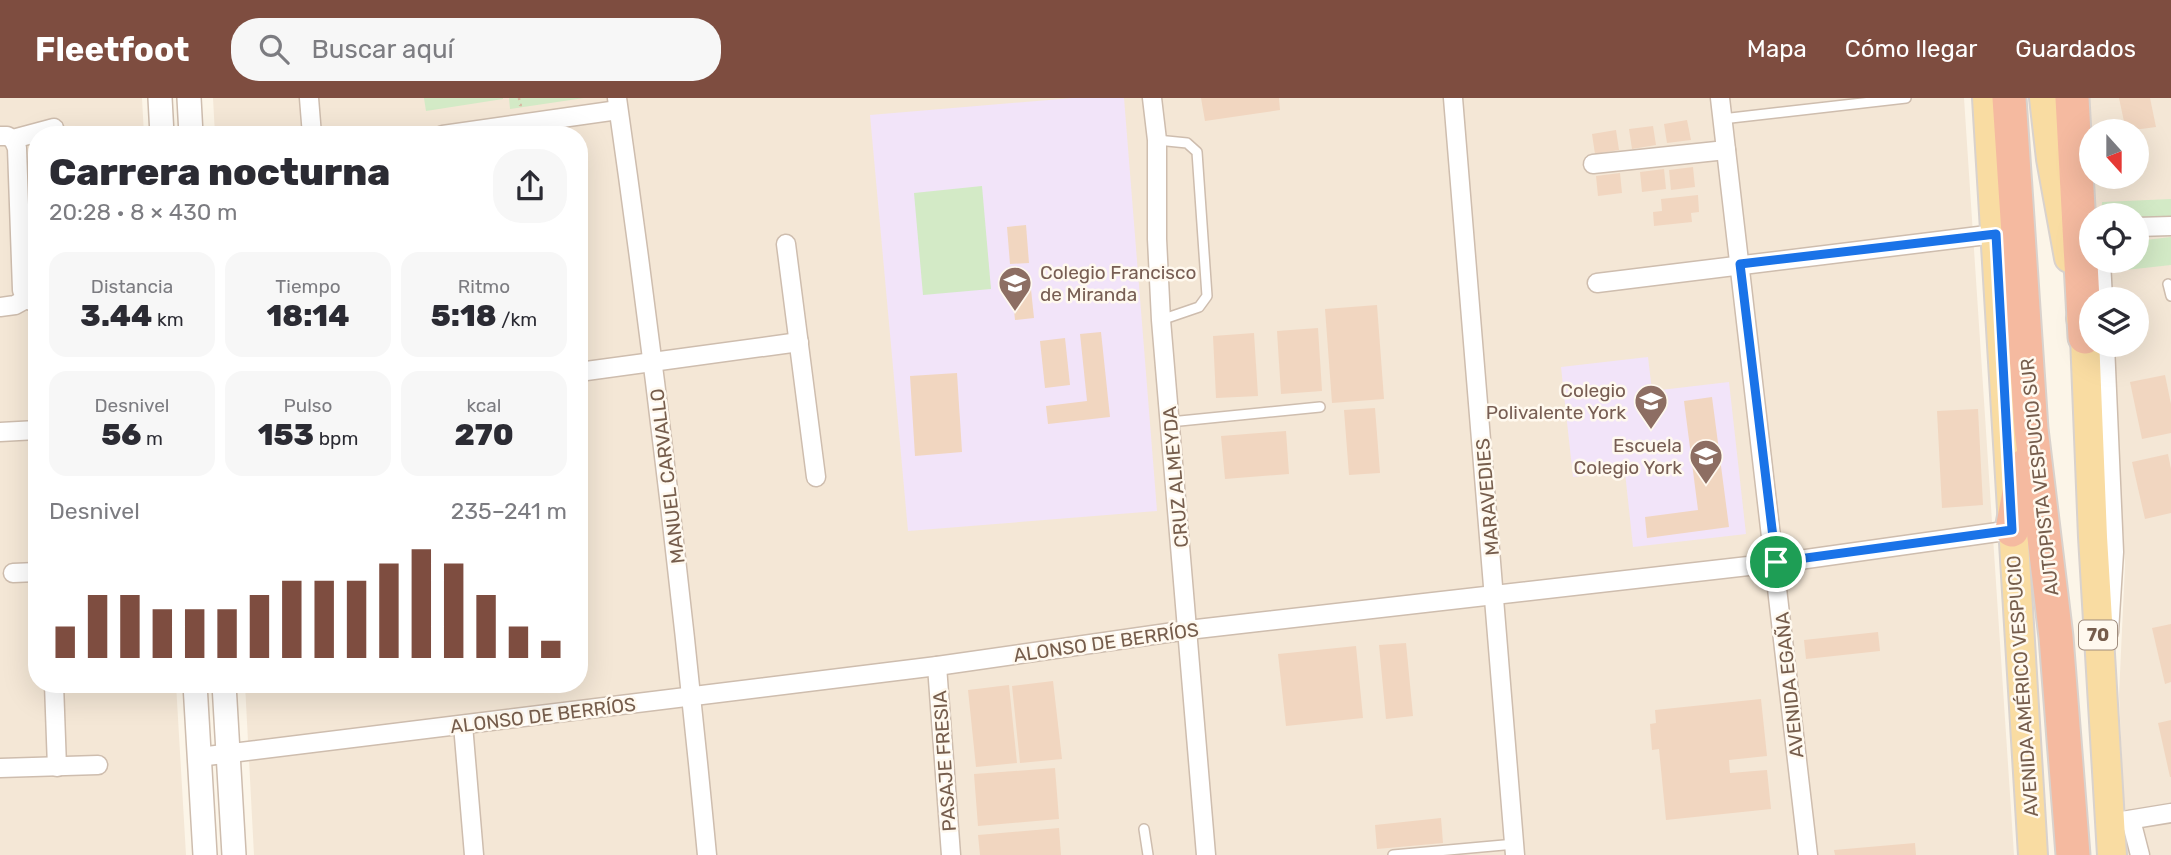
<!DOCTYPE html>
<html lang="es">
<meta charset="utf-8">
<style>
:root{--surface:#fff;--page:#f7f7f7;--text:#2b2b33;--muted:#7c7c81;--accent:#7e4d40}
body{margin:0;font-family:Rubik,sans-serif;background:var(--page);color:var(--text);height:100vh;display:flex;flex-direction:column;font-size:26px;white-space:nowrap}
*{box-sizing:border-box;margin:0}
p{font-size:23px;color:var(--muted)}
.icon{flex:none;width:38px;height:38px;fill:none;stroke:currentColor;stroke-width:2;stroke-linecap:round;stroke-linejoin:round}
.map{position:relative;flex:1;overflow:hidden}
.sheet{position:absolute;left:28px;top:28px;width:560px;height:567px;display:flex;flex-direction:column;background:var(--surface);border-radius:28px;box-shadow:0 7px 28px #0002}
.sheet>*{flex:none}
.needle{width:46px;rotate:159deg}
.buttons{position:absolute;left:2079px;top:21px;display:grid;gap:14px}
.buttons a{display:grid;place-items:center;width:70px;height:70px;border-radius:50%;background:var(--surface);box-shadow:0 7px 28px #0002;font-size:35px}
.pin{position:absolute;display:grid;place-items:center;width:60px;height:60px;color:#fff;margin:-30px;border:4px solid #fff;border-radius:50%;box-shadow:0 2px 7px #0007}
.round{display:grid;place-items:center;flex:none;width:74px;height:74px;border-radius:28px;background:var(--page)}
.head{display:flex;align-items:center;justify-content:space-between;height:119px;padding:0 21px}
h1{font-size:38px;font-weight:800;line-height:52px}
.metrics{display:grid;grid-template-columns:repeat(3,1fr);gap:10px;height:119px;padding:7px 21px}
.metrics div{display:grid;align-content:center;border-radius:18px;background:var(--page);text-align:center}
.metrics b{font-size:30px;font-weight:800}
.metrics small{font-size:19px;font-weight:400}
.metrics p{font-size:19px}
.chart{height:196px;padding:14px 21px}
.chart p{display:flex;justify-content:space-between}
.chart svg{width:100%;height:126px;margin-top:7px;stroke:var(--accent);stroke-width:6}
header{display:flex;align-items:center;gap:42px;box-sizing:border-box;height:98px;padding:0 35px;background:var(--accent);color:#fff}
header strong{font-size:33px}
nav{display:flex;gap:38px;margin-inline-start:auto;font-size:24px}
.search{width:490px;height:63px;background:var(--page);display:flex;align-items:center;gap:18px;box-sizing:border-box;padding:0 24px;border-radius:28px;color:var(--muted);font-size:26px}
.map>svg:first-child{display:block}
</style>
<header>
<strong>Fleetfoot</strong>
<div class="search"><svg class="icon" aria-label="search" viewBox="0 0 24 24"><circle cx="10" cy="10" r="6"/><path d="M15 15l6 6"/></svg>Buscar aquí</div>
<nav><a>Mapa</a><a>Cómo llegar</a><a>Guardados</a></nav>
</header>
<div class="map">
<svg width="2171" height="757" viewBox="0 0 2171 757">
<rect width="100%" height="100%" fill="#fcf5e8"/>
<g fill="#f4e7d6" fill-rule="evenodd">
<polygon points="0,0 142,0 144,37 37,37 37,586 176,586 186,757 0,757"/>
<polygon points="213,0 1964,0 2014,757 254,757 245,586 579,586 579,37 215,37"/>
<path d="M2086 0H2171V757H2126L2119 597 2125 467 2113 247H2137V201H2110L2107 163H2137V117H2093ZM2091 33H2137V79H2091Z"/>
</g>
<g fill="#f2e4f9">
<polygon points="1073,0 1124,0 1157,413 908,433 870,17"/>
<polygon points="1648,259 1652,293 1729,284 1746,436 1633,449 1625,374 1573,379 1561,269"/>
</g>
<g fill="#d3eac6">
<polygon points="424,0 503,0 503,1 426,13"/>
<polygon points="509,0 584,0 510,11"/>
<polygon points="982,88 991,191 923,197 914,95"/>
<polygon points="2171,101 2171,123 2137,125 2137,117 2101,117 2102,104"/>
<polygon points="2171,139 2171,167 2117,173 2124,163 2137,163 2137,143"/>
</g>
<g fill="#f1d6c0">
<polygon points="1201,0 1279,0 1280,12 1205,23"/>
<polygon points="2119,0 2150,0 2156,29 2126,33"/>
<polygon points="1687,22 1691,42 1667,45 1664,26"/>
<polygon points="1653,28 1656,47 1632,51 1629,31"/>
<polygon points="1616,32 1619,52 1595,56 1592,36"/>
<polygon points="1693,69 1695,89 1671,92 1669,72"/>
<polygon points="1664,71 1666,91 1642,94 1640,74"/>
<polygon points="1620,75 1622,95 1598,98 1596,78"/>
<polygon points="1698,97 1699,114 1691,115 1692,124 1654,128 1653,114 1662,113 1661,101"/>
<polygon points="1026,127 1029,165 1010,166 1007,129"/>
<polygon points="1030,182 1034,220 1015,222 1011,184"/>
<polygon points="1377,207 1384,301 1332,305 1325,211"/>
<polygon points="1318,230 1322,293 1281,296 1277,233"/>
<polygon points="1101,234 1110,319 1048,326 1046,308 1087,303 1080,236"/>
<polygon points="1254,235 1258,298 1216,300 1213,238"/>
<polygon points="1065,240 1070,287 1045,290 1040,243"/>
<polygon points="957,275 962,354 915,358 910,278"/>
<polygon points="2165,277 2171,306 2171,335 2142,341 2130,284"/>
<polygon points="1712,299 1729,429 1647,440 1645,419 1698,412 1684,303"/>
<polygon points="1375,310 1380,375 1349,377 1344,312"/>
<polygon points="1978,311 1983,407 1942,410 1937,313"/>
<polygon points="1286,333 1289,376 1225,381 1221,338"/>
<polygon points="2168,356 2171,371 2171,415 2145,421 2132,364"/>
<polygon points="2171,526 2171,584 2165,586 2152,530"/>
<polygon points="1878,534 1880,553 1806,561 1804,542"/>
<polygon points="1406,545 1413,618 1386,621 1379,547"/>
<polygon points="1356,548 1363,620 1286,628 1278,556"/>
<polygon points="1053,583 1062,661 1020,665 1012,588"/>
<polygon points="1009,587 1017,665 976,669 968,592"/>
<polygon points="1761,601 1767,658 1729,662 1730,675 1767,672 1771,711 1666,722 1659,651 1652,652 1650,626 1656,625 1655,612"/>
<polygon points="2171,622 2171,679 2170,679 2158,625"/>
<polygon points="1055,670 1059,721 978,728 974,676"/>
<polygon points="1441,720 1443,745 1377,751 1375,727"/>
<polygon points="1059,730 1061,757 980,757 978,737"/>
<polygon points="1915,745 1916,757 1835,757 1834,752"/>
</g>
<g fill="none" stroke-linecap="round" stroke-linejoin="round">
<defs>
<g id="service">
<polyline points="1722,21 1906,0"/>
<polyline points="1157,42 1187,45 1197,54 1207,198 1199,209 1161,222"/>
<polyline points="2168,186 2171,198"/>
<polyline points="1170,324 1320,309"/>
<polyline points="1144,731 1148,757"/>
<polyline points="1393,757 1515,746"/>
</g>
<g id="minor">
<polyline points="309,0 312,37"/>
<path d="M617 0C653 252 683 504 707 757"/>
<polyline points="1152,0 1157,42 1157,141 1161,222 1206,757"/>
<polyline points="1453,0 1515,757"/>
<polyline points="1720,0 1808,757"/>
<polyline points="443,37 618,12"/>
<polyline points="0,38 7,38 13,41 54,30"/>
<polyline points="13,41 17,50 22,192 26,201"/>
<polyline points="1593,66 1726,52"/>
<polyline points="2137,129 2171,128"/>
<polyline points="786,146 816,379"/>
<polyline points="2101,163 2103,201"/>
<polyline points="1597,185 1995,136"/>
<polyline points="0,209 15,207 26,201 36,205"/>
<polyline points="2105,247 2114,454 2109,534"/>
<polyline points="579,274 799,244"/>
<polyline points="0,334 37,332"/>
<polyline points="13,475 37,474"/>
<polyline points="937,568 951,757"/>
<polyline points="54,586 57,669"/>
<polyline points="463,627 474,757"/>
<polyline points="199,659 937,568 1188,532 1792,463 2012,432"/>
<polyline points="0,670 98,667"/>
<polyline points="2131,722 2140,757"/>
<polyline points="2110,725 2171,715"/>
</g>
<g id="tertiary">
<polyline points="160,0 162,37"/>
<polyline points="189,0 191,37"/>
<polyline points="195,586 205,757"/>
<polyline points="224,586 234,757"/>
</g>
<g id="primary">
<polyline points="1987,0 2033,757"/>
<polyline points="2044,0 2051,61 2069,160"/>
<polyline points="2081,220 2085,239 2093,439 2112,757"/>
</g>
<g id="motorway">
<polyline points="2009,0 2031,331 2056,539 2073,757"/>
<polyline points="2072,0 2085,239"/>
<polyline points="2012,432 2024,368"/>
</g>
</defs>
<use href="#service" stroke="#cebdae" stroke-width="12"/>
<use href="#minor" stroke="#cebdae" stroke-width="21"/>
<use href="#tertiary" stroke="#cebdae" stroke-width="26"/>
<use href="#primary" stroke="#d9d2cd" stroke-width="32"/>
<use href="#motorway" stroke="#d9d2cd" stroke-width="37"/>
<polyline stroke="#d7b9a3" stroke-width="2.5" stroke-dasharray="2 5" stroke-linecap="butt" points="519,0 520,7 523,7"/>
<use href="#service" stroke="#fff" stroke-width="9"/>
<use href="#minor" stroke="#fff" stroke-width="18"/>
<use href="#tertiary" stroke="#fff" stroke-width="23"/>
<use href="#primary" stroke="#f9dca2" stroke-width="28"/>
<use href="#motorway" stroke="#f5baa0" stroke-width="33"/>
</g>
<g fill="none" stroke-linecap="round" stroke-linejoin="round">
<defs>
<polygon id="route" points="1996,136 2012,432 1776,464 1740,166"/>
</defs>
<use href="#route" stroke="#fff" stroke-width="14"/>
<use href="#route" stroke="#1a73e8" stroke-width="9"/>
</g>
<defs>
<symbol id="school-pin" viewBox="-11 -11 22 30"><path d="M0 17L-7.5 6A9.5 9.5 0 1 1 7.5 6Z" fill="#8d6e63" stroke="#fff9ef"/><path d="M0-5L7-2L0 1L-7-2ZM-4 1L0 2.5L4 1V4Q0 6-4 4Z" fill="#fff"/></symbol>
</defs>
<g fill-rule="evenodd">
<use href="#school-pin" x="996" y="166" width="38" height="52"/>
<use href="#school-pin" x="1632" y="284" width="38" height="52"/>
<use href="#school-pin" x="1687" y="339" width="38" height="52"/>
</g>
<g text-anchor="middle" stroke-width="5" stroke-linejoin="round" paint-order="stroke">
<rect fill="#fff9ef" stroke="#9f8c7d" stroke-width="2" x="2079" y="522.5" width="38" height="29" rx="5"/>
<g font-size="18" font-weight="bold" fill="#765d4c">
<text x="2098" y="543">70</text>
</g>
<g font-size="19" fill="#785e54" stroke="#fff9ef" text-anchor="end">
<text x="1040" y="181" text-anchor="start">Colegio Francisco<tspan x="1040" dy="22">de Miranda</tspan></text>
<text x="1626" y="299">Colegio<tspan x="1626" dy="22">Polivalente York</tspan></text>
<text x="1682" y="354">Escuela<tspan x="1682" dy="22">Colegio York</tspan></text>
</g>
<g font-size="19" fill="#765d4c" stroke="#fff9ef">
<text transform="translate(667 378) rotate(-97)" y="7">MANUEL CARVALLO</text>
<text transform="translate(1175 379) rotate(-95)" y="7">CRUZ ALMEYDA</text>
<text transform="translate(2039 379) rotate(-96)" y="7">AUTOPISTA VESPUCIO SUR</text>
<text transform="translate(1487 399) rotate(-95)" y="7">MARAVEDIES</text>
<text transform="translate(1106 544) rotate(-8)" y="7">ALONSO DE BERRÍOS</text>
<text transform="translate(1789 587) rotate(-96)" y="7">AVENIDA EGAÑA</text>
<text transform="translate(2022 588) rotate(-94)" y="7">AVENIDA AMÉRICO VESPUCIO</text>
<text transform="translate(543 617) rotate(-7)" y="7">ALONSO DE BERRÍOS</text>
<text transform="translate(944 663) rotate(-94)" y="7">PASAJE FRESIA</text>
</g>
</g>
</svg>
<div class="buttons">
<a><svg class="needle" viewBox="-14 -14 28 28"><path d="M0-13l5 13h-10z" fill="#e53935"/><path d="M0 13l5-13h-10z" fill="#7c7c81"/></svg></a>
<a><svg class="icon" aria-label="locate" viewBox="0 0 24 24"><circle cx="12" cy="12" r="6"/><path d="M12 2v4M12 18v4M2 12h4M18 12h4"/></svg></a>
<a><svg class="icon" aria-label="layers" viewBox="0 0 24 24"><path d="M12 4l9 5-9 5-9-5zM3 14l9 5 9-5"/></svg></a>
</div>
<div class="pin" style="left:1776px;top:464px;background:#1e9e55"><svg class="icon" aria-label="arrive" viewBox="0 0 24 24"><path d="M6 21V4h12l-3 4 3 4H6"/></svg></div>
<section class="sheet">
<div class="head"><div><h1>Carrera nocturna</h1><p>20:28 · 8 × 430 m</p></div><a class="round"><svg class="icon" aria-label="share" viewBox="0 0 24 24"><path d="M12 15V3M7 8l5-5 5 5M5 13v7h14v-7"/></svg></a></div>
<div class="metrics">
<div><p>Distancia</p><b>3.44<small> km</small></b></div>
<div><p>Tiempo</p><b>18:14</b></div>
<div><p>Ritmo</p><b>5:18<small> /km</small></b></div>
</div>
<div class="metrics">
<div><p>Desnivel</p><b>56<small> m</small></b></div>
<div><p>Pulso</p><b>153<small> bpm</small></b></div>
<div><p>kcal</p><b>270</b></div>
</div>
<div class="chart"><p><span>Desnivel</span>235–241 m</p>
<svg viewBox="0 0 160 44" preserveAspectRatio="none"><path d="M5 44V33M15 44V22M25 44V22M35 44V27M45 44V27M55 44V27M65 44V22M75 44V17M85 44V17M95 44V17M105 44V11M115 44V6M125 44V11M135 44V22M145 44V33M155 44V38"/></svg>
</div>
</section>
</div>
